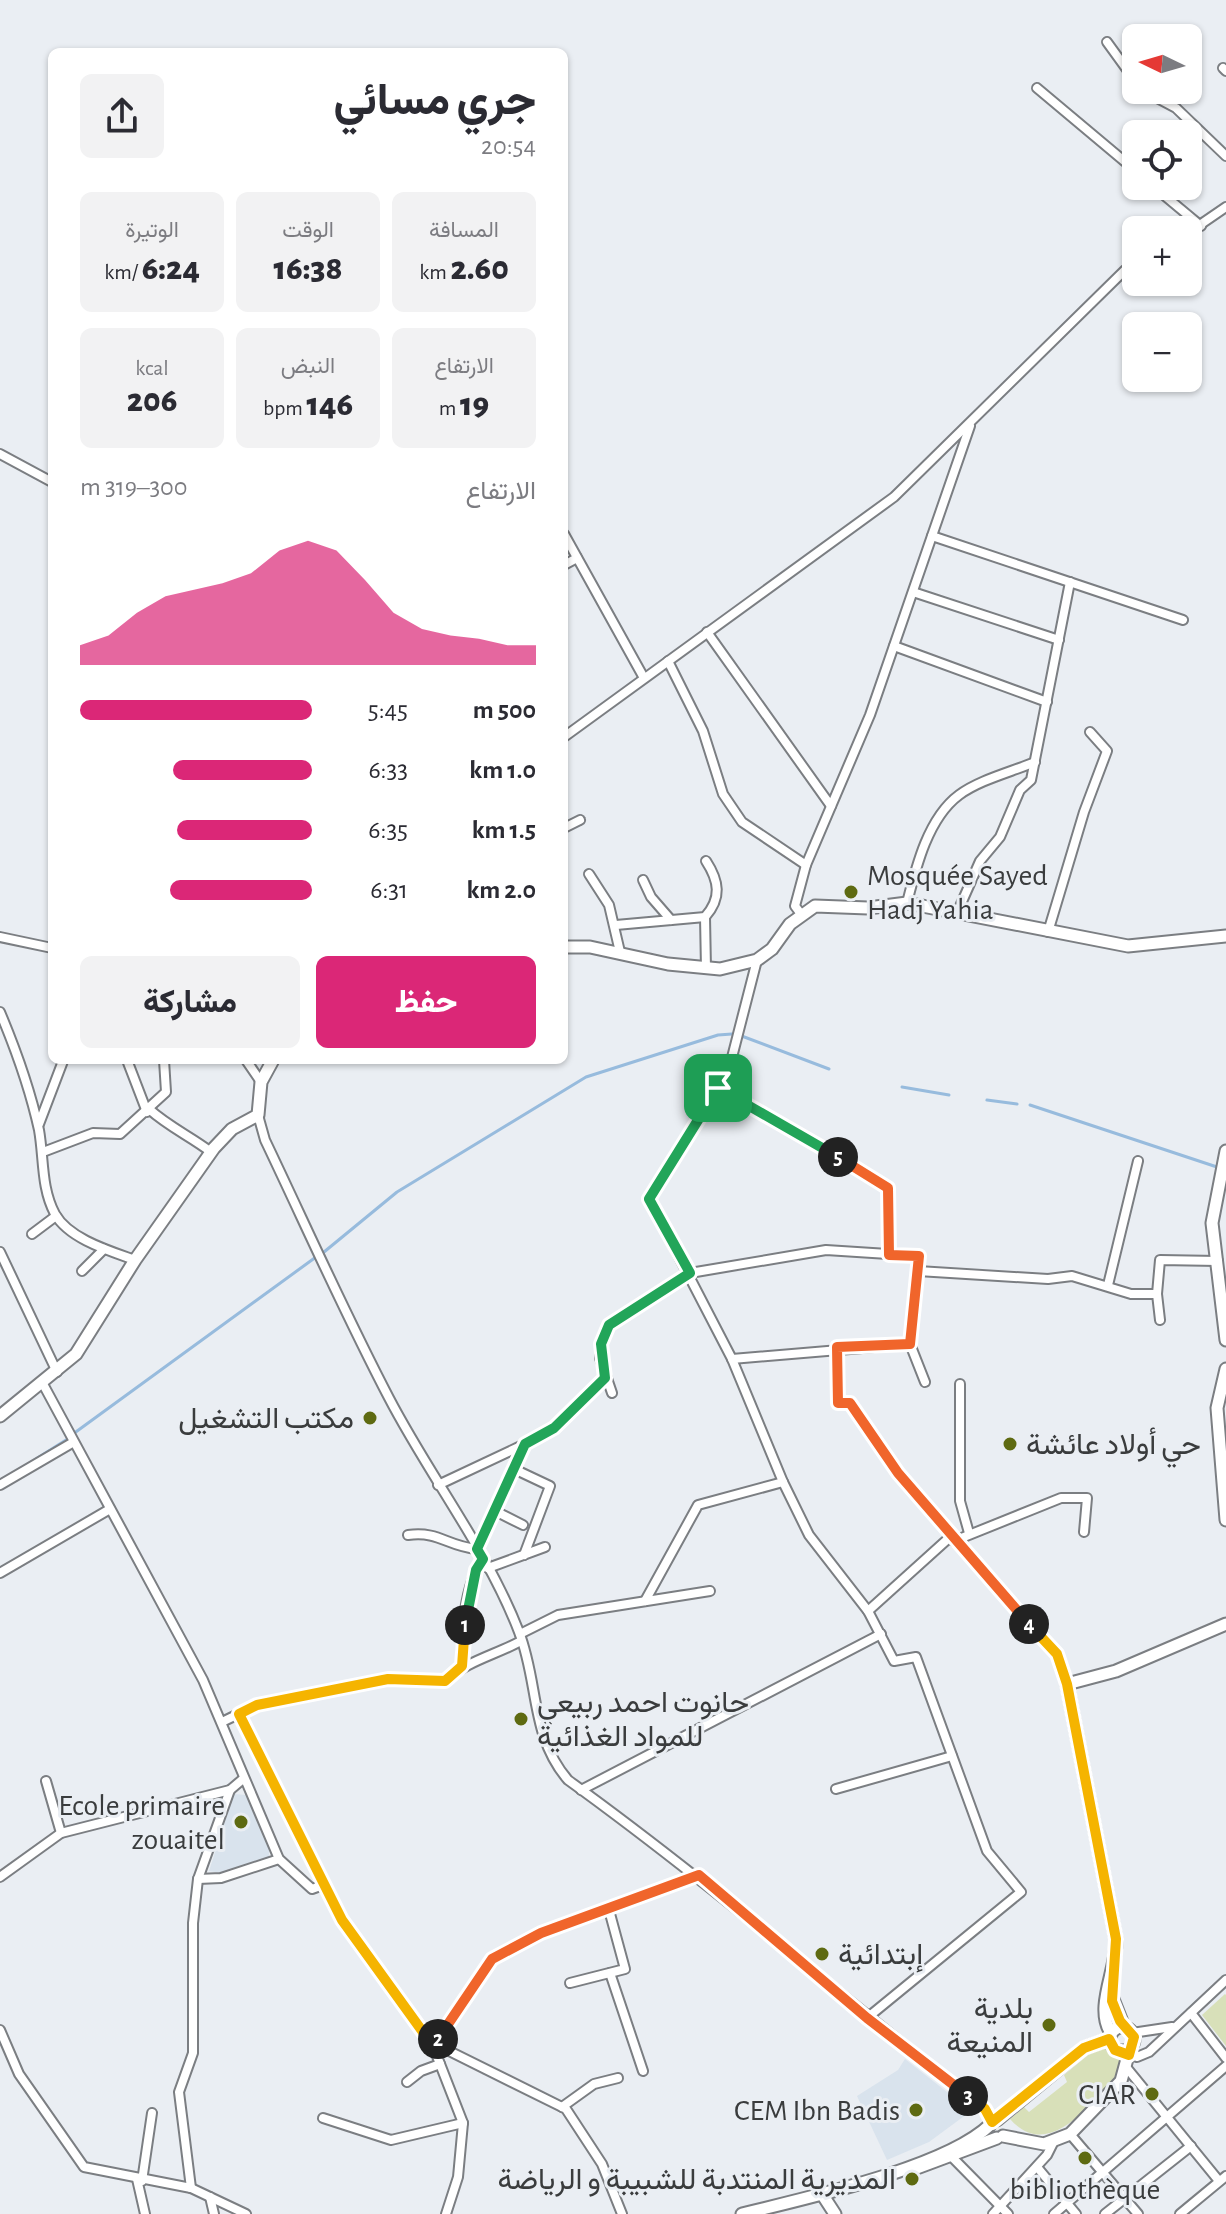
<!DOCTYPE html>
<html lang="ar">
<meta charset="utf-8">
<style>
:root{--surface:#fff;--page:#f2f2f3;--text:#2b2b33;--muted:#7c7c81;--accent:#db2777}
body{margin:0;font-family:"Alegreya Sans",Vazirmatn,sans-serif;background:var(--page);color:var(--text);direction:rtl;height:100vh;display:flex;flex-direction:column;font-size:30px;white-space:nowrap}
*{box-sizing:border-box;margin:0}
p{font-size:26px;color:var(--muted)}
.icon{flex:none;width:44px;height:44px;fill:none;stroke:currentColor;stroke-width:2;stroke-linecap:round;stroke-linejoin:round}
.map{position:relative;flex:1;overflow:hidden;direction:ltr}
.panel{position:absolute;left:48px;top:48px;width:520px;height:1016px;display:flex;flex-direction:column;background:var(--surface);border-radius:12px;box-shadow:0 2px 6px #0004;direction:rtl}
.panel>*{flex:none}
.needle{width:52px;rotate:275deg}
.fabs{position:absolute;left:1122px;top:24px;display:grid;gap:16px}
.fabs a{display:grid;place-items:center;width:80px;height:80px;border-radius:12px;background:var(--surface);box-shadow:0 2px 6px #0004;font-size:40px}
.pin{position:absolute;display:grid;place-items:center;width:68px;height:68px;color:#fff;margin:-34px;border-radius:16px;box-shadow:0 4px 12px #0006}
.km{position:absolute;width:40px;height:40px;margin:-20px;border-radius:50%;background:#222;color:#fff;font-size:22px;line-height:40px;text-align:center}
.round{display:grid;place-items:center;flex:none;width:84px;height:84px;border-radius:12px;background:var(--page)}
.head{display:flex;align-items:center;justify-content:space-between;height:136px;padding:0 32px}
h1{font-size:44px;font-weight:800;line-height:60px}
.figures{display:grid;grid-template-columns:repeat(3,1fr);gap:12px;height:136px;padding:8px 32px}
.figures div{display:grid;align-content:center;border-radius:12px;background:var(--page);text-align:center}
.figures b{font-size:34px;font-weight:800}
.figures small{font-size:22px;font-weight:400}
.figures p{font-size:22px}
.chart{height:224px;padding:16px 32px}
.chart p{display:flex;justify-content:space-between}
.chart svg{width:100%;height:144px;margin-top:8px;fill:var(--accent);opacity:.7}
.primary-button{display:flex;gap:16px;margin-top:auto;padding:16px 32px}
.primary-button a{flex:1;height:92px;border-radius:12px;background:var(--accent);color:#fff;font-size:32px;font-weight:800;line-height:92px;text-align:center}
.primary-button a+a{background:var(--page);color:var(--text)}
ul{padding:0 32px;list-style:none;font-size:26px}
li{display:grid;grid-template-columns:128px 96px 1fr;align-items:center;height:60px}
li i{height:20px;border-radius:10px;background:var(--accent)}
.map>svg:first-child{display:block}
</style>
<div class="map">
<svg width="1226" height="2214" viewBox="0 0 1226 2214">
<rect width="100%" height="100%" fill="#eaeef3"/>
<g fill="#d9e3ed">
<polygon points="234,1794 246,1795 269,1850 269,1858 221,1873 209,1871"/>
<polygon points="905,2059 971,2111 929,2142 887,2160 857,2096 898,2070"/>
</g>
<g fill="#d8e0b9">
<polygon points="1225,1994 1226,1995 1226,2046 1202,2015"/>
<path d="M1096 2048H1106L1120 2059V2075C1091 2102 1049 2163 1010 2119L1024 2107 1029 2112 1067 2082 1064 2075Z"/>
</g>
<g fill="none" stroke-linecap="round" stroke-linejoin="round">
<g stroke="#97bbdd" stroke-width="3">
<polyline points="739,1035 829,1069"/>
<polyline points="902,1087 949,1095"/>
<polyline points="987,1100 1017,1104"/>
<polyline points="1030,1105 1220,1168"/>
<polyline points="324,1252 397,1192 586,1077 718,1035 732,1034"/>
<polyline points="73,1434 316,1257"/>
<polyline points="28,1464 66,1440"/>
</g>
<defs>
<g id="street">
<polyline points="1107,42 1136,82"/>
<polyline points="1223,68 1226,71"/>
<polyline points="1037,88 1136,171"/>
<polyline points="1142,90 1176,108 1226,156"/>
<polyline points="1153,186 1201,226"/>
<polyline points="1188,233 1226,207"/>
<polyline points="0,454 52,482"/>
<polyline points="564,534 644,678"/>
<polyline points="932,536 1183,620"/>
<polyline points="564,565 577,558"/>
<polyline points="913,592 1059,640"/>
<polyline points="707,632 831,806"/>
<polyline points="894,646 1047,702"/>
<polyline points="668,661 703,731 723,794 742,822 806,865"/>
<polyline points="564,737 894,497 1125,270 1136,264"/>
<polyline points="564,828 580,820"/>
<polyline points="589,874 609,905 620,952"/>
<polyline points="643,880 651,897 671,920"/>
<path d="M907 903C916 867 928 818 959 795 979 780 1011 772 1035 762"/>
<polyline points="957,913 980,861 1000,837 1020,790 1031,780 1070,582"/>
<polyline points="801,914 795,906 806,865 870,715 970,426"/>
<polyline points="705,917 706,969"/>
<path d="M616 925 705 917C722 898 719 881 706 861"/>
<polyline points="1048,932 1084,812 1107,751 1090,732"/>
<polyline points="0,937 52,948"/>
<polyline points="757,960 729,1069 649,1199 732,1359 783,1482 809,1535 868,1611 894,1661 916,1657 987,1851 1021,1892 867,2018"/>
<path d="M0 1012C16 1050 30 1089 39 1130 44 1158 41 1188 55 1214 69 1239 110 1251 135 1260"/>
<polyline points="127,1060 147,1112"/>
<polyline points="246,1060 261,1082"/>
<polyline points="718,1088 888,1188 889,1255"/>
<path d="M149 1109C169 1127 190 1136 211 1152"/>
<path d="M258 1115 265 1140C306 1226 345 1314 389 1398 430 1477 487 1549 519 1632 539 1683 530 1736 568 1780 712 1884 845 2000 985 2109L992 2122"/>
<polyline points="39,1124 63,1061"/>
<polyline points="43,1152 93,1133 120,1134 166,1092 164,1060"/>
<polyline points="32,1234 56,1216"/>
<polyline points="0,1252 57,1372"/>
<polyline points="82,1271 104,1249"/>
<polyline points="918,1271 1048,1279 1072,1276 1131,1294 1157,1294"/>
<polyline points="1108,1285 1138,1161"/>
<polyline points="1160,1320 1157,1294 1160,1260 1218,1261"/>
<polyline points="837,1347 838,1403 850,1403 898,1473 1057,1654 1067,1684"/>
<polyline points="732,1359 910,1344"/>
<polyline points="43,1384 203,1680 279,1859 312,1889 323,1885"/>
<polyline points="960,1384 960,1501 969,1533"/>
<polyline points="612,1393 600,1358 601,1344 609,1325 690,1273 826,1250 919,1256 910,1344 925,1382"/>
<polyline points="514,1469 550,1486 524,1555"/>
<polyline points="0,1485 72,1443"/>
<polyline points="438,1485 525,1444"/>
<polyline points="495,1511 523,1525"/>
<path d="M408 1535C440 1531 446 1546 477 1549L525 1444 554 1428 605 1378"/>
<polyline points="954,1541 1061,1498 1087,1498 1084,1532"/>
<polyline points="488,1568 545,1547"/>
<polyline points="0,1573 110,1509"/>
<polyline points="645,1601 698,1505 783,1482"/>
<polyline points="868,1611 950,1537"/>
<polyline points="520,1634 558,1615 710,1591"/>
<path d="M462 1666C461 1634 464 1585 483 1559"/>
<polyline points="239,1714 342,1920 433,2046 463,2123 458,2177 446,2214"/>
<path d="M222 1722 257 1705 388 1679 445 1681C467 1661 495 1655 521 1641"/>
<polyline points="46,1781 61,1833"/>
<polyline points="836,1789 952,1756"/>
<polyline points="581,1790 881,1634"/>
<polyline points="0,1877 61,1833 230,1790 243,1779"/>
<polyline points="198,1879 221,1878 279,1859"/>
<polyline points="610,1973 643,2071"/>
<polyline points="570,1983 625,1969 609,1910"/>
<polyline points="1191,2013 1226,2058"/>
<polyline points="0,2030 19,2074 84,2167 191,2188 246,2214"/>
<polyline points="1132,2033 1172,2027"/>
<polyline points="435,2044 566,2109 602,2164 622,2214"/>
<polyline points="433,2046 492,1959 541,1933 699,1875"/>
<polyline points="1123,2052 1137,2057 1149,2052 1226,1980"/>
<polyline points="1126,2067 1219,2181"/>
<polyline points="407,2082 421,2071 440,2064"/>
<polyline points="562,2107 594,2084 618,2078"/>
<polyline points="323,2118 391,2140 463,2123"/>
<polyline points="1070,2134 1138,2214"/>
<polyline points="947,2152 1008,2214"/>
<polyline points="1037,2167 1076,2214"/>
<polyline points="137,2179 145,2214"/>
<polyline points="142,2181 152,2113"/>
<polyline points="191,2188 179,2092 193,2053 193,1923 198,1879 230,1790"/>
<polyline points="210,2197 214,2214"/>
<polyline points="993,2214 1047,2155 1054,2141"/>
<polyline points="1054,2214 1226,2066"/>
<polyline points="1105,2214 1191,2146"/>
<polyline points="1180,2214 1226,2176"/>
</g>
<g id="secondary">
<polyline points="564,947 590,947 668,964 720,969 757,960 772,949 790,924 815,906 868,908 907,903 1128,946 1226,936"/>
<polyline points="1226,1151 1212,1223 1226,1340"/>
<polyline points="1226,1369 1217,1408 1226,1520"/>
<polyline points="0,1416 76,1354 135,1260 214,1148 232,1129 258,1115 261,1082 273,1060"/>
<polyline points="1111,1994 1124,2027"/>
<circle cx="1122" cy="2039" r="12"/>
<path d="M1111 2033C1094 2007 1118 1968 1116 1939L1067 1684 1116 1671 1226 1624"/>
<polyline points="997,2120 1084,2048 1109,2039"/>
<polyline points="1003,2136 1044,2144 1070,2134 1121,2081 1130,2048"/>
<polyline points="914,2169 997,2138"/>
<polyline points="822,2194 835,2214"/>
<path d="M742 2214C806 2198 945 2168 990 2125"/>
</g>
</defs>
<use href="#street" stroke="#7b7e82" stroke-width="12"/>
<use href="#secondary" stroke="#7b7e82" stroke-width="15"/>
<use href="#street" stroke="#fff" stroke-width="8"/>
<use href="#secondary" stroke="#fff" stroke-width="11"/>
</g>
<g fill="none" stroke-linecap="round" stroke-linejoin="round">
<defs>
<polyline id="split-1" points="465,1625 476,1570 483,1559 477,1549 525,1444 554,1428 605,1378 601,1344 609,1325 690,1273 649,1199 718,1088"/>
<polyline id="split-2" points="438,2039 433,2046 342,1920 239,1714 257,1705 388,1679 445,1681 462,1666 465,1625"/>
<polyline id="split-3" points="438,2039 492,1959 541,1933 699,1875 867,2018 968,2096"/>
<polyline id="split-4" points="968,2096 985,2109 992,2122 1084,2048 1109,2039 1115,2050 1129,2055 1134,2037 1120,2021 1112,2001 1116,1939 1067,1684 1057,1654 1029,1624"/>
<polyline id="split-5" points="838,1157 888,1188 889,1255 919,1256 910,1344 837,1347 838,1403 850,1403 898,1473 1029,1624"/>
<polyline id="split-6" points="718,1088 838,1157"/>
</defs>
<use href="#split-1" stroke="#fff" stroke-width="16"/>
<use href="#split-2" stroke="#fff" stroke-width="16"/>
<use href="#split-3" stroke="#fff" stroke-width="16"/>
<use href="#split-4" stroke="#fff" stroke-width="16"/>
<use href="#split-5" stroke="#fff" stroke-width="16"/>
<use href="#split-6" stroke="#fff" stroke-width="16"/>
<use href="#split-1" stroke="#22a559" stroke-width="10"/>
<use href="#split-2" stroke="#f5b400" stroke-width="10"/>
<use href="#split-3" stroke="#f0652b" stroke-width="10"/>
<use href="#split-4" stroke="#f5b400" stroke-width="10"/>
<use href="#split-5" stroke="#f0652b" stroke-width="10"/>
<use href="#split-6" stroke="#22a559" stroke-width="10"/>
</g>
<g fill="#5e6a11" stroke="#eaeef3" stroke-width="3">
<circle cx="851" cy="892" r="8"/>
<circle cx="370" cy="1418" r="8"/>
<circle cx="1010" cy="1444" r="8"/>
<circle cx="521" cy="1719" r="8"/>
<circle cx="241" cy="1822" r="8"/>
<circle cx="822" cy="1954" r="8"/>
<circle cx="1049" cy="2025" r="8"/>
<circle cx="1152" cy="2094" r="8"/>
<circle cx="916" cy="2110" r="8"/>
<circle cx="1085" cy="2158" r="8"/>
<circle cx="912" cy="2179" r="8"/>
</g>
<g text-anchor="middle" stroke-width="6" stroke-linejoin="round" paint-order="stroke">
<g font-size="30" fill="#3a3c3d" stroke="#eaeef3" text-anchor="end">
<text x="867" y="885" text-anchor="start">Mosquée Sayed<tspan x="867" dy="34">Hadj Yahia</tspan></text>
<text x="354" y="1428">مكتب التشغيل</text>
<text x="1026" y="1454" text-anchor="start">حي أولاد عائشة</text>
<text x="537" y="1712" text-anchor="start">حانوت احمد ربيعي<tspan x="537" dy="34">للمواد الغذائية</tspan></text>
<text x="225" y="1815">Ecole primaire<tspan x="225" dy="34">zouaitel</tspan></text>
<text x="838" y="1964" text-anchor="start">إبتدائية</text>
<text x="1033" y="2018">بلدية<tspan x="1033" dy="34">المنيعة</tspan></text>
<text x="1136" y="2104">CIAR</text>
<text x="900" y="2120">CEM Ibn Badis</text>
<text x="896" y="2189">المديرية المنتدبة للشبيبة و الرياضة</text>
<text x="1085" y="2199" text-anchor="middle">bibliothèque</text>
</g>
</g>
</svg>
<div class="fabs">
<a><svg class="needle" viewBox="-14 -14 28 28"><path d="M0-13l5 13h-10z" fill="#e53935"/><path d="M0 13l5-13h-10z" fill="#7c7c81"/></svg></a>
<a><svg class="icon" aria-label="locate" viewBox="0 0 24 24"><circle cx="12" cy="12" r="6"/><path d="M12 2v4M12 18v4M2 12h4M18 12h4"/></svg></a>
<a>+</a>
<a>−</a>
</div>
<div class="pin" style="left:718px;top:1088px;background:#1e9e55"><svg class="icon" aria-label="arrive" viewBox="0 0 24 24"><path d="M6 21V4h12l-3 4 3 4H6"/></svg></div>
<b class="km" style="left:465px;top:1625px">1</b>
<b class="km" style="left:438px;top:2039px">2</b>
<b class="km" style="left:968px;top:2096px">3</b>
<b class="km" style="left:1029px;top:1624px">4</b>
<b class="km" style="left:838px;top:1157px">5</b>
<section class="panel">
<div class="head"><div><h1>جري مسائي</h1><p>20:54</p></div><a class="round"><svg class="icon" aria-label="share" viewBox="0 0 24 24"><path d="M12 15V3M7 8l5-5 5 5M5 13v7h14v-7"/></svg></a></div>
<div class="figures">
<div><p>المسافة</p><b>2.60<small> km</small></b></div>
<div><p>الوقت</p><b>16:38</b></div>
<div><p>الوتيرة</p><b>6:24<small> /km</small></b></div>
</div>
<div class="figures">
<div><p>الارتفاع</p><b>19<small> m</small></b></div>
<div><p>النبض</p><b>146<small> bpm</small></b></div>
<div><p>kcal</p><b>206</b></div>
</div>
<div class="chart"><p><span>الارتفاع</span>300–319 m</p>
<svg viewBox="0 0 160 44" preserveAspectRatio="none"><path d="M0 44V38L10 35L20 28L30 23L40 21L50 19L60 16L70 9L80 6L90 9L100 18L110 28L120 33L130 35L140 36L150 38L160 38V44z"/></svg>
</div>
<ul>
<li><b>500 m</b>5:45<i style="width:100%"></i></li>
<li><b>1.0 km</b>6:33<i style="width:60%"></i></li>
<li><b>1.5 km</b>6:35<i style="width:58%"></i></li>
<li><b>2.0 km</b>6:31<i style="width:61%"></i></li>
</ul>
<div class="primary-button"><a>حفظ</a><a>مشاركة</a></div>
</section>
</div>
